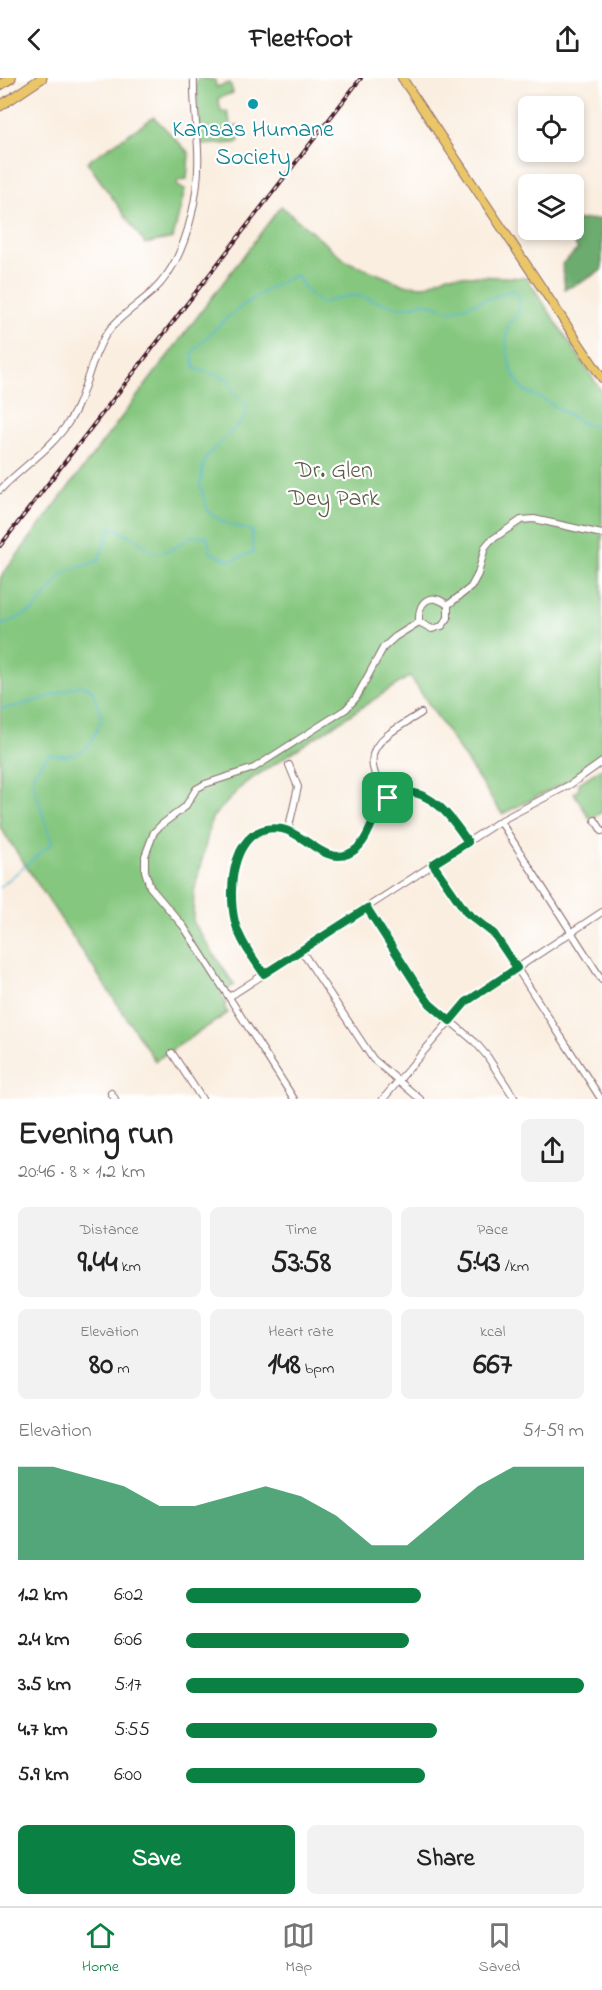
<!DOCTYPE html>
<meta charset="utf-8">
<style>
:root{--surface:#fff;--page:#f2f2f2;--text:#222;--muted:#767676;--line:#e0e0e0;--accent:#0b8043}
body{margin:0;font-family:"Indie Flower",sans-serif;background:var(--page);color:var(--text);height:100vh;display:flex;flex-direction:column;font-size:22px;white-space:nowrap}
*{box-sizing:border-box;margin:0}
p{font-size:20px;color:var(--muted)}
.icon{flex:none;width:33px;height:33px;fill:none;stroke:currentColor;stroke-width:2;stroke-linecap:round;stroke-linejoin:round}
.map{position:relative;height:1021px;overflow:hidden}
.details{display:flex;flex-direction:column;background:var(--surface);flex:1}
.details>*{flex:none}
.buttons{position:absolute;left:518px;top:18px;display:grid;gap:12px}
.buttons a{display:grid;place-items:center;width:66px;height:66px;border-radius:9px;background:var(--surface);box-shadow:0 3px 9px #0003;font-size:30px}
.pin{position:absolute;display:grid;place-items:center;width:51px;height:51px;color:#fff;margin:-26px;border-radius:12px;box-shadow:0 3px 9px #0006}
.round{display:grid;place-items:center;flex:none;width:63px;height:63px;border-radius:9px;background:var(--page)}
.overview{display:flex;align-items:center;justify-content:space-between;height:102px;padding:0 18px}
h1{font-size:33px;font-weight:700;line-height:45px}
.stats{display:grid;grid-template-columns:repeat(3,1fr);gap:9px;height:102px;padding:6px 18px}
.stats div{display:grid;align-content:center;border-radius:9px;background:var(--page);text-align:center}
.stats b{font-size:30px;font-weight:700}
.stats small{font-size:16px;font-weight:400}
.stats p{font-size:16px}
.chart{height:168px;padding:12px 18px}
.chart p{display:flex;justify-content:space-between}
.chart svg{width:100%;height:108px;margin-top:6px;fill:var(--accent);opacity:.7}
.cta{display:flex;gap:12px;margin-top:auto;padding:12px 18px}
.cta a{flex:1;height:69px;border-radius:9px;background:var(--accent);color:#fff;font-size:24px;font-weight:700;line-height:69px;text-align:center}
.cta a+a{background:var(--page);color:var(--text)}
ul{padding:0 18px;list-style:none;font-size:20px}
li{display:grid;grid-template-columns:96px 72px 1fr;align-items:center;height:45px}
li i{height:15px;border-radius:8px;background:var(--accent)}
header{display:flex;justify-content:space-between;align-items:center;height:78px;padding:0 18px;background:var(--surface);font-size:27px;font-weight:700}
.tab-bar{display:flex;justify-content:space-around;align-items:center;height:84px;border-top:2px solid var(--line);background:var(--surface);font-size:16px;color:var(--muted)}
.tab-bar a{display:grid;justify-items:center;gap:3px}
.tab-bar .active{color:var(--accent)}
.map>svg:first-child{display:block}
</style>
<header><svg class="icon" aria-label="back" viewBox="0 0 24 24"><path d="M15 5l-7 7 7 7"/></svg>Fleetfoot<svg class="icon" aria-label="share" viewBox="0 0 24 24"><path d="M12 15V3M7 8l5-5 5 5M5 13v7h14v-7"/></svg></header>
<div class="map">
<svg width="602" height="1021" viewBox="0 0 602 1021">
<rect width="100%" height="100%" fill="#fff"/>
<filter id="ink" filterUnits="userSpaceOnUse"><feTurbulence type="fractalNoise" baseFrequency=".0167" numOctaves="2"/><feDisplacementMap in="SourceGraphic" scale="12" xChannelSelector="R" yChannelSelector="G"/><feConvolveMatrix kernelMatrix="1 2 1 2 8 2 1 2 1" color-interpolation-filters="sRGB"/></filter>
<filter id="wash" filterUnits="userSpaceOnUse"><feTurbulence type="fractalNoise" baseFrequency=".008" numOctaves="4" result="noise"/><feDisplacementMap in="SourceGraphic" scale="24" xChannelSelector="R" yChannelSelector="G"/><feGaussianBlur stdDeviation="1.35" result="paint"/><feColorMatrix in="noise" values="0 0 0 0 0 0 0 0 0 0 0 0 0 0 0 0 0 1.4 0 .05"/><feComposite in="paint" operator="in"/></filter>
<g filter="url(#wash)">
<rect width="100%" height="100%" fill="#faeee0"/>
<g fill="#85c77f" stroke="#687355" stroke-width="1.5">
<polygon points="198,0 215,2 216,9 230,5 233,15 218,20 221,34 227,33 232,50 238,48 239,52 245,50 246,56 238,59 239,63 236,65 201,67 196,5"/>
<polygon points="154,39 189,75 187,101 178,102 177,108 185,111 173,160 145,166 87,84"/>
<polygon points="281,128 346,183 405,207 426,208 448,197 527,200 602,314 602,680 561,707 502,736 410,598 245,705 212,740 194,814 193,844 234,907 221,916 226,926 224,929 228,935 155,983 0,749 0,500"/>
<polygon points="602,690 602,734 590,741 574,715 579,711 579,705"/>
</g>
<polygon fill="#6cac6e" stroke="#5b664c" stroke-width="1.5" points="602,141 602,192 580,205 565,211 562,186 578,171 565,152 573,152 573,142"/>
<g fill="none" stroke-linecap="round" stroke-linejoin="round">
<g stroke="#53b5d2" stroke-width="1.5">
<path d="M0 548 33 533 65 494 98 483 111 449 132 459 155 475 172 472 191 458H207L210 474 230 483 253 474 252 453 225 445 208 434 200 407 205 380 244 341 247 326 234 317 230 301 195 291 192 276C219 242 256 214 296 197L306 212 320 225C331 223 347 216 358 218 379 222 402 237 422 224L451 233 514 212 519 219V234L508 247 506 267 512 294 523 312 546 323 584 346 602 349"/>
<path d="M0 631C28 627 53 618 79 607L92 611 102 640C90 669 84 683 49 676L34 694 33 705 52 765 0 809"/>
</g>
</g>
</g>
<g filter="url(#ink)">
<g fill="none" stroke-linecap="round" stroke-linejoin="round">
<defs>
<g id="minor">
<path d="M0 412C22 389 50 372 68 345 86 319 87 287 105 258 120 234 150 222 166 198 189 167 200 111 198 72 197 48 193 24 194 0"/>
<polyline points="448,527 471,509 478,496 485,469 490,463 521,442 534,441 602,456"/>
<path d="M419 544C418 524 429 513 448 527"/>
<polyline points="419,544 432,551 442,548 448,540 448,527"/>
<path d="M388 720C354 671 380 661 421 635"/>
<polyline points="595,742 602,753"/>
<polyline points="500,743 602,902"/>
<polyline points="288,753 298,709 289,687"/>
<polyline points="433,786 466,834 494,856 502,867 601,1021"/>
<polyline points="367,829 430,926 475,964 487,978 515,1021"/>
<polyline points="301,872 373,981 420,1021"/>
<path d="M264 896C253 880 240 863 235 843 228 810 232 746 280 751 302 753 316 777 338 778 348 778 356 772 362 765 370 753 373 734 384 724 416 692 451 739 468 764"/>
<polyline points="229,919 500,743 571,706 602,684"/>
<polyline points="172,975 202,1021"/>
<polyline points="111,1015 115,1021"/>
<polyline points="294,1021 184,849 150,809 145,793 145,778 154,754 161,747 185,729 196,711 205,706 254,690 346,631 356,620 383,570 395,559 419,544"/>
<polyline points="383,1021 466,924 602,834"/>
</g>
<polyline id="major" points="402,0 602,300"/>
<g id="highway">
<polyline points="0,7 11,0"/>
<polyline points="0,28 42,0"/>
</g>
</defs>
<use href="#minor" stroke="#88676a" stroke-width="8"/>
<use href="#major" stroke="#88676a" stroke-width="10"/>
<use href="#highway" stroke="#88676a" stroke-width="11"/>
<use href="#minor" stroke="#fff" stroke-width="6"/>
<use href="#major" stroke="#eac669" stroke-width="8"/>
<use href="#highway" stroke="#eac669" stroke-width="9"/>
<defs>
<polyline id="rail" points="0,468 361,0"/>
</defs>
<use href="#rail" stroke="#4a1f2b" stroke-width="4"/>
<use href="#rail" stroke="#fff" stroke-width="1.5" stroke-dasharray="4.5" stroke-linecap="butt"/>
</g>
</g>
<g fill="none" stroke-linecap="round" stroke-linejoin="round" filter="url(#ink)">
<defs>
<path id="route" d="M399 714C431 710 452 740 468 764L433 786 466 834 494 856 517 890 466 924 450 943 430 926 419 911 367 830 264 896C253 880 240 863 235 844 227 811 232 743 282 751 304 755 324 786 348 776 368 768 370 744 381 728 385 721 392 718 399 714Z"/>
</defs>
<use href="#route" stroke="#fff" stroke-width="12"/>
<use href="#route" stroke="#0b8043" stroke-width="8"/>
</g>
<circle fill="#0f9aa8" stroke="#fff" stroke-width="2" cx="253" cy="26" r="6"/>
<g text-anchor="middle" stroke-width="4.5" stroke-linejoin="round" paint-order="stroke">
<g font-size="24" fill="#0d838f" stroke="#fff">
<text x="253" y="58">Kansas Humane<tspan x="253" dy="28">Society</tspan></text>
</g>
<g font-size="24" fill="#5f5a48" stroke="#fff">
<text x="334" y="399">Dr. Glen<tspan x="334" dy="28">Dey Park</tspan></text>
</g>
</g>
</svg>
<div class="buttons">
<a><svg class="icon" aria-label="locate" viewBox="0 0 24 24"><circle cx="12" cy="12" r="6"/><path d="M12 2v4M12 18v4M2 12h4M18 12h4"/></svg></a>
<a><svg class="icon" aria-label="layers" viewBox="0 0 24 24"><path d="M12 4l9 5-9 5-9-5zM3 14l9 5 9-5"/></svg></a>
</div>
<div class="pin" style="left:388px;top:720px;background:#1e9e55"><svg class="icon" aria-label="arrive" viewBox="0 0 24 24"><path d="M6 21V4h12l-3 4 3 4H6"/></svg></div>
</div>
<section class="details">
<div class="overview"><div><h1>Evening run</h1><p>20:46 · 8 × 1.2 km</p></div><a class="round"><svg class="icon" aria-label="share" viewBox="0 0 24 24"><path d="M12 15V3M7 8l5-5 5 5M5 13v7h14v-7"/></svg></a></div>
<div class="stats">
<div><p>Distance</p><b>9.44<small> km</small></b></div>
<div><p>Time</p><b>53:58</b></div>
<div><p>Pace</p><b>5:43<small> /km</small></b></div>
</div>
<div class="stats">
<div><p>Elevation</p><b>80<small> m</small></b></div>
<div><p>Heart rate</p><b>148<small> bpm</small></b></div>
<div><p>kcal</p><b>667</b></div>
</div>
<div class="chart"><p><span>Elevation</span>51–59 m</p>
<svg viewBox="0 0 160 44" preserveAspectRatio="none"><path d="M0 44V6L10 6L20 10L30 14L40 22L50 22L60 18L70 14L80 18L90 26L100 38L110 38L120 26L130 14L140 6L150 6L160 6V44z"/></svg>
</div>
<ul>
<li><b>1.2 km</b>6:02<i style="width:59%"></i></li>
<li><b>2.4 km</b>6:06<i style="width:56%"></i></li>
<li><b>3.5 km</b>5:17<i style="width:100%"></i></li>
<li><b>4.7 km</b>5:55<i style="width:63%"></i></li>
<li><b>5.9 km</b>6:00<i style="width:60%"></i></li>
</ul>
<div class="cta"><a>Save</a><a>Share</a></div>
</section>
<nav class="tab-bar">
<a class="active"><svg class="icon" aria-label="home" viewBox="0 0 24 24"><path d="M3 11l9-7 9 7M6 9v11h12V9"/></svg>Home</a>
<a><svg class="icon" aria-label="map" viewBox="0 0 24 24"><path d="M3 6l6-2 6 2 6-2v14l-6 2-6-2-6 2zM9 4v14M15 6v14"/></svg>Map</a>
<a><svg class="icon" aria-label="saved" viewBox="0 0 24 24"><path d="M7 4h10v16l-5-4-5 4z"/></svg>Saved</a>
</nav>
